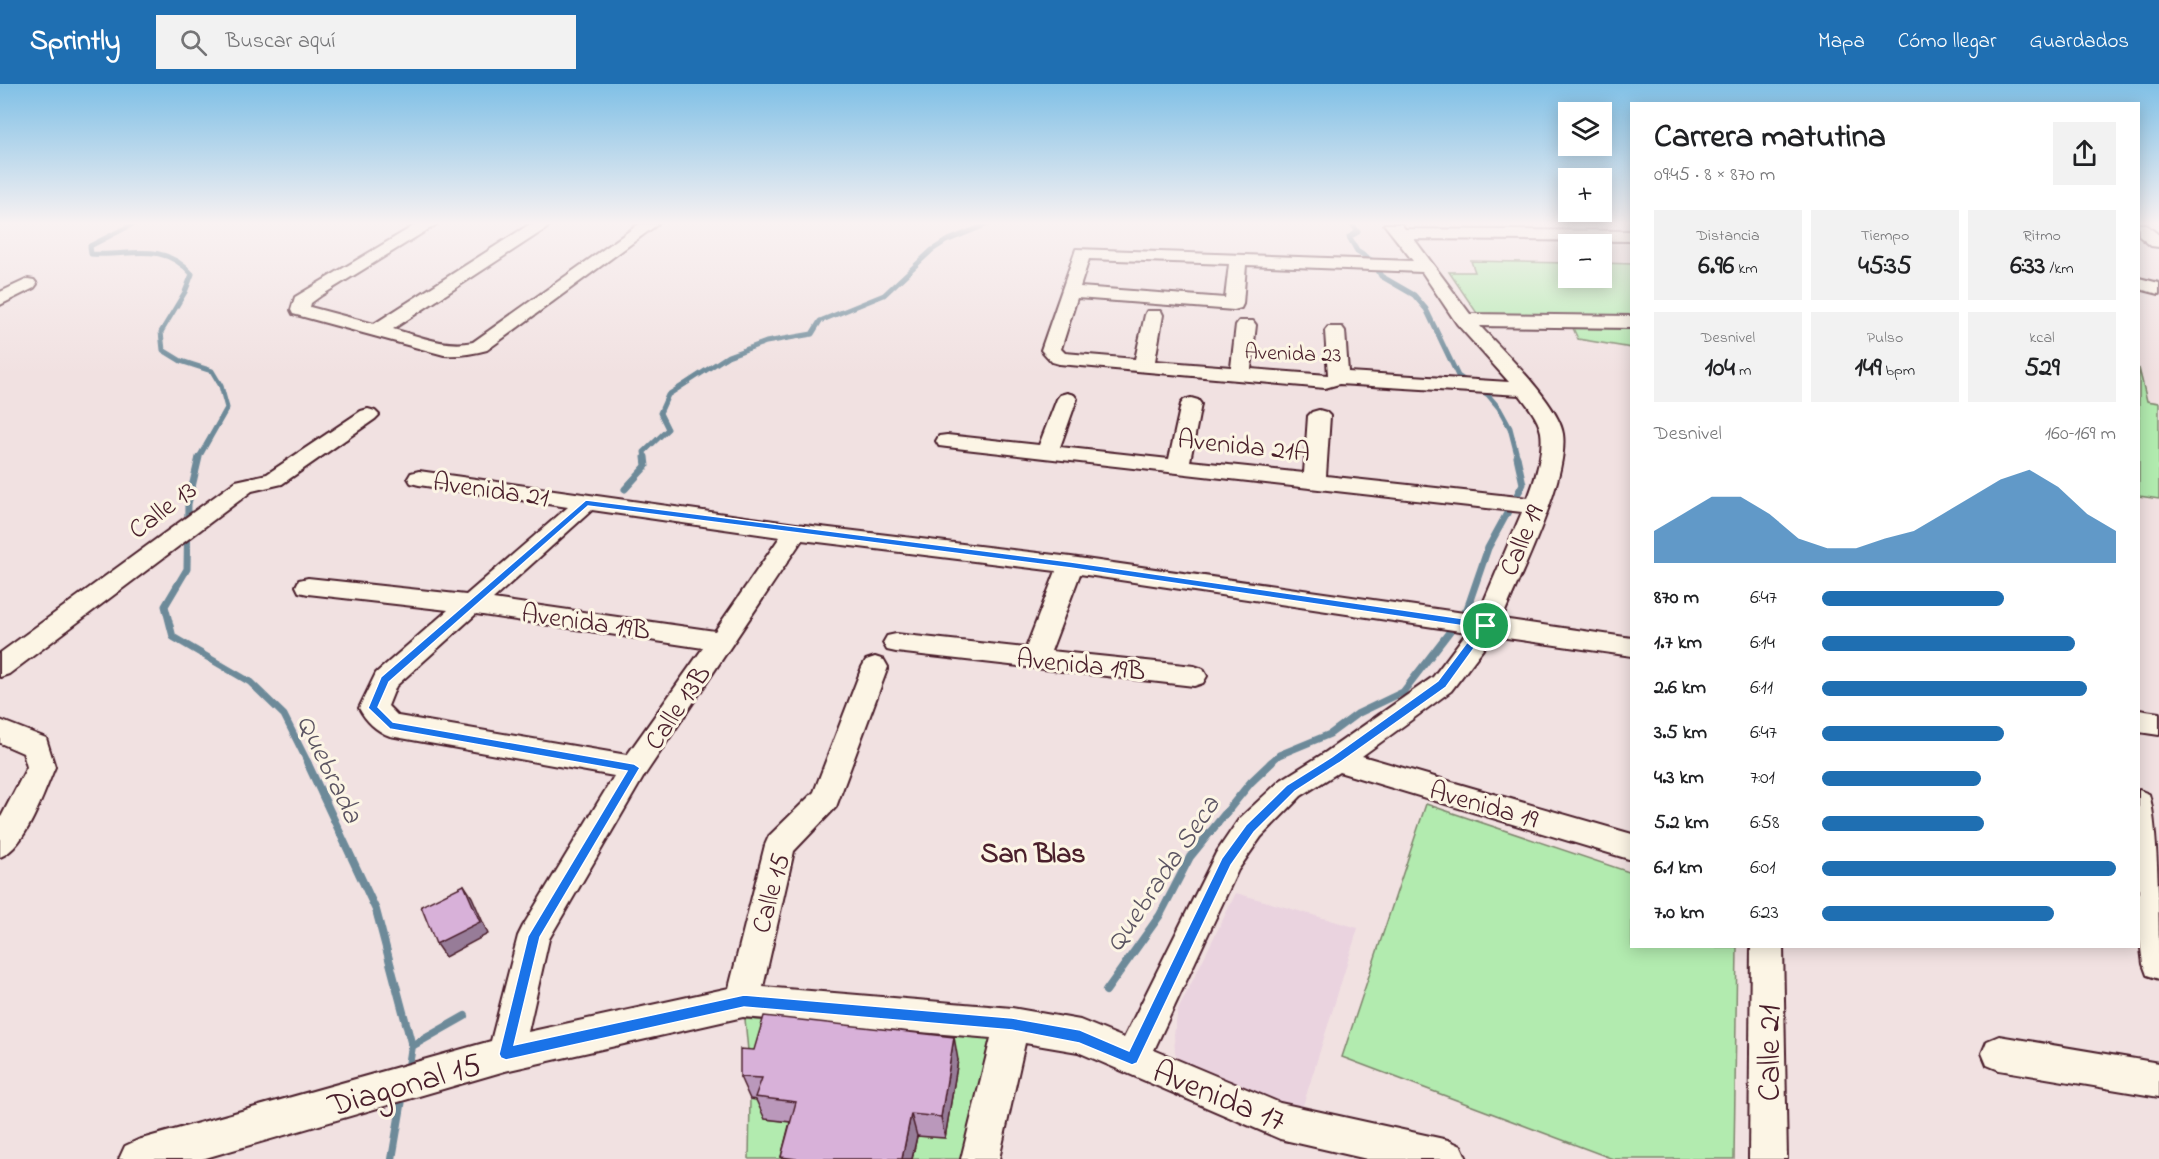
<!DOCTYPE html>
<html lang="es">
<meta charset="utf-8">
<style>
:root{--surface:#fff;--page:#f2f2f2;--text:#202124;--muted:#757577;--accent:#1f6fb2}
body{margin:0;font-family:"Indie Flower",sans-serif;background:var(--page);color:var(--text);height:100vh;display:flex;flex-direction:column;font-size:22px;white-space:nowrap}
*{box-sizing:border-box;margin:0}
p{font-size:20px;color:var(--muted)}
.icon{flex:none;width:33px;height:33px;fill:none;stroke:currentColor;stroke-width:2;stroke-linecap:round;stroke-linejoin:round}
.map{position:relative;flex:1;overflow:hidden}
.details{position:absolute;left:1630px;top:18px;width:510px;height:846px;display:flex;flex-direction:column;background:var(--surface);border-radius:0px;box-shadow:0 3px 15px #0003}
.details>*{flex:none}
.buttons{position:absolute;left:1558px;top:18px;display:grid;gap:12px}
.buttons a{display:grid;place-items:center;width:54px;height:54px;border-radius:0px;background:var(--surface);box-shadow:0 3px 15px #0003;font-size:30px}
.pin{position:absolute;display:grid;place-items:center;width:51px;height:51px;color:#fff;margin:-26px;border:3px solid #fff;border-radius:50%;box-shadow:0 2px 6px #0007}
.round{display:grid;place-items:center;flex:none;width:63px;height:63px;border-radius:0px;background:var(--page)}
.head{display:flex;align-items:center;justify-content:space-between;height:102px;padding:0 24px}
h1{font-size:33px;font-weight:700;line-height:45px}
.figures{display:grid;grid-template-columns:repeat(3,1fr);gap:9px;height:102px;padding:6px 24px}
.figures div{display:grid;align-content:center;border-radius:0px;background:var(--page);text-align:center}
.figures b{font-size:26px;font-weight:700}
.figures small{font-size:16px;font-weight:400}
.figures p{font-size:16px}
.chart{height:168px;padding:12px 24px}
.chart p{display:flex;justify-content:space-between}
.chart svg{width:100%;height:108px;margin-top:6px;fill:var(--accent);opacity:.7}
ul{padding:0 24px;list-style:none;font-size:20px}
li{display:grid;grid-template-columns:96px 72px 1fr;align-items:center;height:45px}
li i{height:15px;border-radius:8px;background:var(--accent)}
header{display:flex;align-items:center;gap:36px;box-sizing:border-box;height:84px;padding:0 30px;background:var(--accent);color:#fff}
header strong{font-size:28px}
nav{display:flex;gap:33px;margin-inline-start:auto;font-size:21px}
.search{width:420px;height:54px;background:var(--page);display:flex;align-items:center;gap:15px;box-sizing:border-box;padding:0 21px;border-radius:0px;color:var(--muted);font-size:22px}
.map>svg:first-child{display:block}
</style>
<header>
<strong>Sprintly</strong>
<div class="search"><svg class="icon" aria-label="search" viewBox="0 0 24 24"><circle cx="10" cy="10" r="6"/><path d="M15 15l6 6"/></svg>Buscar aquí</div>
<nav><a>Mapa</a><a>Cómo llegar</a><a>Guardados</a></nav>
</header>
<div class="map">
<svg width="2159" height="1075" viewBox="0 0 2159 1075">
<rect width="100%" height="100%" fill="#f1e1e1"/>
<filter id="ink" filterUnits="userSpaceOnUse"><feTurbulence type="fractalNoise" baseFrequency=".0167" numOctaves="2"/><feDisplacementMap in="SourceGraphic" scale="12" xChannelSelector="R" yChannelSelector="G"/><feConvolveMatrix kernelMatrix="1 2 1 2 8 2 1 2 1" color-interpolation-filters="sRGB"/></filter>
<g filter="url(#ink)">
<polygon fill="#ead3df" points="1236,809 1358,844 1302,1025 1183,985 1175,969 1174,950 1178,926"/>
<g fill="#b2ebaf" stroke="#7e856d" stroke-width="1.5">
<polygon points="1471,177 1569,179 1569,194 1602,194 1602,179 1632,180 1632,264 1578,255 1572,242 1485,241 1449,188 1475,188"/>
<polygon points="2139,284 2147,317 2159,319 2159,415 2139,412"/>
<polygon points="1426,720 1632,789 1632,862 1737,863 1734,1075 1613,1075 1342,973"/>
<polygon points="745,935 993,951 965,1075 912,1075 917,1052 945,1054 750,988"/>
<polygon points="750,1015 771,1016 765,1035 804,1039 795,1075 749,1075"/>
</g>
<g fill="none" stroke-linecap="round" stroke-linejoin="round">
<g stroke="#6d8a99" stroke-width="5">
<path d="M133 140 90 162 91 170C131 173 161 156 192 190L185 208 161 248 163 266 181 277 212 287 221 302 227 324 198 375"/>
<polyline points="1352,140 1358,148 1349,153 1357,167 1373,177 1381,192 1414,211 1426,225 1458,292 1488,311 1499,324 1510,344 1518,375"/>
<polyline points="645,375 644,368 668,345 660,329 668,311 728,272 766,258 812,250 820,237 884,211 932,166 946,157 988,140"/>
</g>
<g stroke="#6d8a99" stroke-width="7">
<polyline points="199,373 188,420 187,485 165,522 173,553 250,598 284,631 308,679"/>
<polyline points="625,405 646,382 645,373"/>
<polyline points="1270,679 1279,671 1330,650 1357,630 1403,608 1467,525 1488,464 1523,400 1517,373"/>
</g>
<g stroke="#6d8a99" stroke-width="8">
<polyline points="307,678 376,826 412,962"/>
<polyline points="1106,907 1160,831 1190,773 1251,698 1272,678"/>
<polyline points="408,988 412,962 465,932"/>
<polyline points="392,1075 403,1010"/>
</g>
<defs>
<g id="minor">
<path d="M417 140H437L322 211 311 219 310 223 374 240 530 140H549L547 144 393 245C419 252 446 264 473 258L639 140H658L487 266C472 270 459 272 444 271L293 230 291 226 295 213Z"/>
<path d="M1384 140H1401L1405 145 1632 147V157L1414 155 1470 230 1632 232V244L1480 242C1501 265 1559 320 1563 350 1569 395 1520 490 1502 535L1632 554V572L1493 552 1451 607 1362 672 1632 750V776L1339 688 1301 712 1261 753 1238 786 1154 966 1280 1019 1448 1056 1461 1062 1467 1075H1367L1280 1055 1078 968 1025 959 999 1075H961L991 954 743 933 505 987 202 1075H119L125 1062 138 1056 491 957 518 852 523 842 614 692 390 652C376 647 366 637 359 624L376 589 448 526 308 510 299 508 296 502 299 496 308 494 466 511 568 423 419 401 411 399 408 394 411 389 419 387 796 440 1071 473 1478 531 1522 428 947 363 939 362 936 357 939 352 947 351 1039 361 1057 315 1060 311 1067 309 1074 311 1077 315 1060 363 1169 375 1181 320 1184 316 1191 314 1198 316 1201 320 1190 377 1304 389 1308 332 1312 328 1319 326 1326 328 1330 332 1326 392 1528 414C1535 397 1544 367 1541 348 1538 334 1528 322 1520 311L1339 300 1325 304 1059 280 1052 278 1041 266 1076 165 1413 177ZM1089 175 1229 180 1225 214 1080 203ZM1246 181 1422 188 1457 240 1509 298 1348 288 1345 247 1342 243H1328L1325 247 1328 291 1251 285 1256 241 1253 237H1239L1236 241 1231 283 1155 277 1163 231 1161 227H1147L1145 231 1135 275 1065 269 1061 265 1077 214 1234 226 1241 224 1243 220ZM592 426 780 453 715 547 493 515ZM802 456 1056 487 1026 564 896 550 887 552 883 559 887 566 896 568 1194 602 1203 599 1207 592 1203 585 1194 582 1051 567 1080 490 1467 548 1433 593 1326 668 1281 696 1239 735 1216 769 1124 954 1080 936 1012 924 763 903 794 767 836 723 888 583 884 576 875 573 866 576 862 583 814 708 769 752 765 761 729 904 528 948 549 855 644 692ZM476 530 703 564 627 671 398 632 388 622 396 602Z"/>
<polygon points="2139,140 2145,140 2159,151 2159,163 2151,162 2139,152"/>
<polygon points="2139,194 2159,199 2159,210 2139,205"/>
<polygon points="28,195 34,196 37,200 34,204 0,221 0,208"/>
<polygon points="368,325 375,327 379,331 375,335 282,400 252,407 9,590 0,593 0,569 236,397 267,390 361,327"/>
<polygon points="2139,626 2159,629 2159,651 2139,648"/>
<path d="M0 636 46 654 55 683C44 708 26 764 0 773V735L27 683 23 669 0 659Z"/>
<path d="M2139 706 2149 710C2159 744 2159 852 2159 895L2147 891 2143 880 2139 849Z"/>
<polygon points="1751,862 1783,862 1787,1075 1749,1075"/>
<polygon points="1999,952 2159,979 2159,1013 1999,986 1987,981 1982,969 1987,957"/>
</g>
</defs>
<use href="#minor" stroke="#4a1f2b" stroke-width="4"/>
<use href="#minor" fill="#fcf5e5" fill-rule="evenodd"/>
</g>
<polygon fill="#ba98bb" stroke="#4a1f2b" stroke-width="1.5" points="958,976 945,1054 917,1052 912,1075 782,1075 781,1073 790,1038 765,1035 756,1016 750,1015 740,993"/>
<g fill="#977c98" stroke="#4a1f2b" stroke-width="1.5">
<polygon points="464,801 472,813 488,850 445,873 436,860"/>
<polygon points="954,953 958,976 945,1054 941,1033"/>
<polygon points="911,1030 917,1052 912,1075 902,1075"/>
</g>
<g fill="#d8b1d9" stroke="#4a1f2b" stroke-width="1.5">
<polygon points="464,801 480,838 436,860 421,822"/>
<polygon points="764,932 954,953 941,1033 911,1030 902,1075 797,1075 781,1073 796,1018 755,1013 762,994 740,993 740,965 754,966"/>
</g>
</g>
<linearGradient id="sky" x2="0" y2="1"><stop stop-color="#80c0e6"/><stop offset="0.48" stop-color="#f9f2f2"/><stop offset="1" stop-color="#f9f2f2" stop-opacity="0"/></linearGradient>
<rect width="2159" height="290" fill="url(#sky)"/>
<path fill="#1a73e8" stroke="#fff" stroke-width="1.5" fill-rule="evenodd" d="M586 416 1071 478 1486 538 1490 542 1446 603 1339 679 1295 707 1254 748 1231 781 1137 979 1132 981 1079 959 1012 946 744 923 506 976 501 974 499 970 528 852 627 687 390 645 368 624 381 593ZM588 422 1071 484 1478 544 1438 597 1332 673 1287 701 1246 741 1222 774 1129 967 1080 946 1012 934 744 911 514 961 540 853 640 684 634 680 393 638 378 623 389 598Z"/>
<g text-anchor="middle" stroke-width="6" stroke-linejoin="round" paint-order="stroke">
<g font-size="22" fill="#4a1f2b" stroke="#fcf5e5">
<text transform="translate(1293 268) rotate(2)" y="8">Avenida 23</text>
</g>
<g font-size="27" fill="#4a1f2b" stroke="#fcf5e5">
<text transform="translate(1244 361) rotate(6)" y="9">Avenida 21A</text>
<text transform="translate(491 405) rotate(8)" y="9">Avenida 21</text>
<text transform="translate(162 425) rotate(-37)" y="9">Calle 13</text>
<text transform="translate(1521 456) rotate(-67)" y="9">Calle 19</text>
<text transform="translate(586 537) rotate(8)" y="9">Avenida 19B</text>
<text transform="translate(1081 580) rotate(6)" y="9">Avenida 19B</text>
<text transform="translate(677 623) rotate(-56)" y="9">Calle 13B</text>
<text transform="translate(1484 720) rotate(16)" y="9">Avenida 19</text>
<text transform="translate(770 809) rotate(-75)" y="9">Calle 15</text>
</g>
<g font-size="28" font-style="italic" fill="#5b5462" stroke="#fcf5e5">
<text transform="translate(331 684) rotate(64)" y="10">Quebrada</text>
<text transform="translate(1161 789) rotate(-56)" y="10">Quebrada Seca</text>
</g>
<g font-size="28" font-weight="bold" fill="#4a1f2b" stroke="#fcf5e5">
<text x="1033" y="778">San Blas</text>
</g>
<g font-size="33" fill="#4a1f2b" stroke="#fcf5e5">
<text transform="translate(1767 969) rotate(-90)" y="12">Calle 21</text>
<text transform="translate(404 999) rotate(-16)" y="12">Diagonal 15</text>
<text transform="translate(1220 1010) rotate(22)" y="12">Avenida 17</text>
</g>
</g>
</svg>
<div class="buttons">
<a><svg class="icon" aria-label="layers" viewBox="0 0 24 24"><path d="M12 4l9 5-9 5-9-5zM3 14l9 5 9-5"/></svg></a>
<a>+</a>
<a>−</a>
</div>
<div class="pin" style="left:1486px;top:542px;background:#1e9e55"><svg class="icon" aria-label="arrive" viewBox="0 0 24 24"><path d="M6 21V4h12l-3 4 3 4H6"/></svg></div>
<section class="details">
<div class="head"><div><h1>Carrera matutina</h1><p>09:45 · 8 × 870 m</p></div><a class="round"><svg class="icon" aria-label="share" viewBox="0 0 24 24"><path d="M12 15V3M7 8l5-5 5 5M5 13v7h14v-7"/></svg></a></div>
<div class="figures">
<div><p>Distancia</p><b>6.96<small> km</small></b></div>
<div><p>Tiempo</p><b>45:35</b></div>
<div><p>Ritmo</p><b>6:33<small> /km</small></b></div>
</div>
<div class="figures">
<div><p>Desnivel</p><b>104<small> m</small></b></div>
<div><p>Pulso</p><b>149<small> bpm</small></b></div>
<div><p>kcal</p><b>529</b></div>
</div>
<div class="chart"><p><span>Desnivel</span>160–169 m</p>
<svg viewBox="0 0 160 44" preserveAspectRatio="none"><path d="M0 44V31L10 24L20 17L30 17L40 24L50 34L60 38L70 38L80 34L90 31L100 24L110 17L120 10L130 6L140 13L150 24L160 31V44z"/></svg>
</div>
<ul>
<li><b>870 m</b>6:47<i style="width:62%"></i></li>
<li><b>1.7 km</b>6:14<i style="width:86%"></i></li>
<li><b>2.6 km</b>6:11<i style="width:90%"></i></li>
<li><b>3.5 km</b>6:47<i style="width:62%"></i></li>
<li><b>4.3 km</b>7:01<i style="width:54%"></i></li>
<li><b>5.2 km</b>6:58<i style="width:55%"></i></li>
<li><b>6.1 km</b>6:01<i style="width:100%"></i></li>
<li><b>7.0 km</b>6:23<i style="width:79%"></i></li>
</ul>
</section>
</div>
